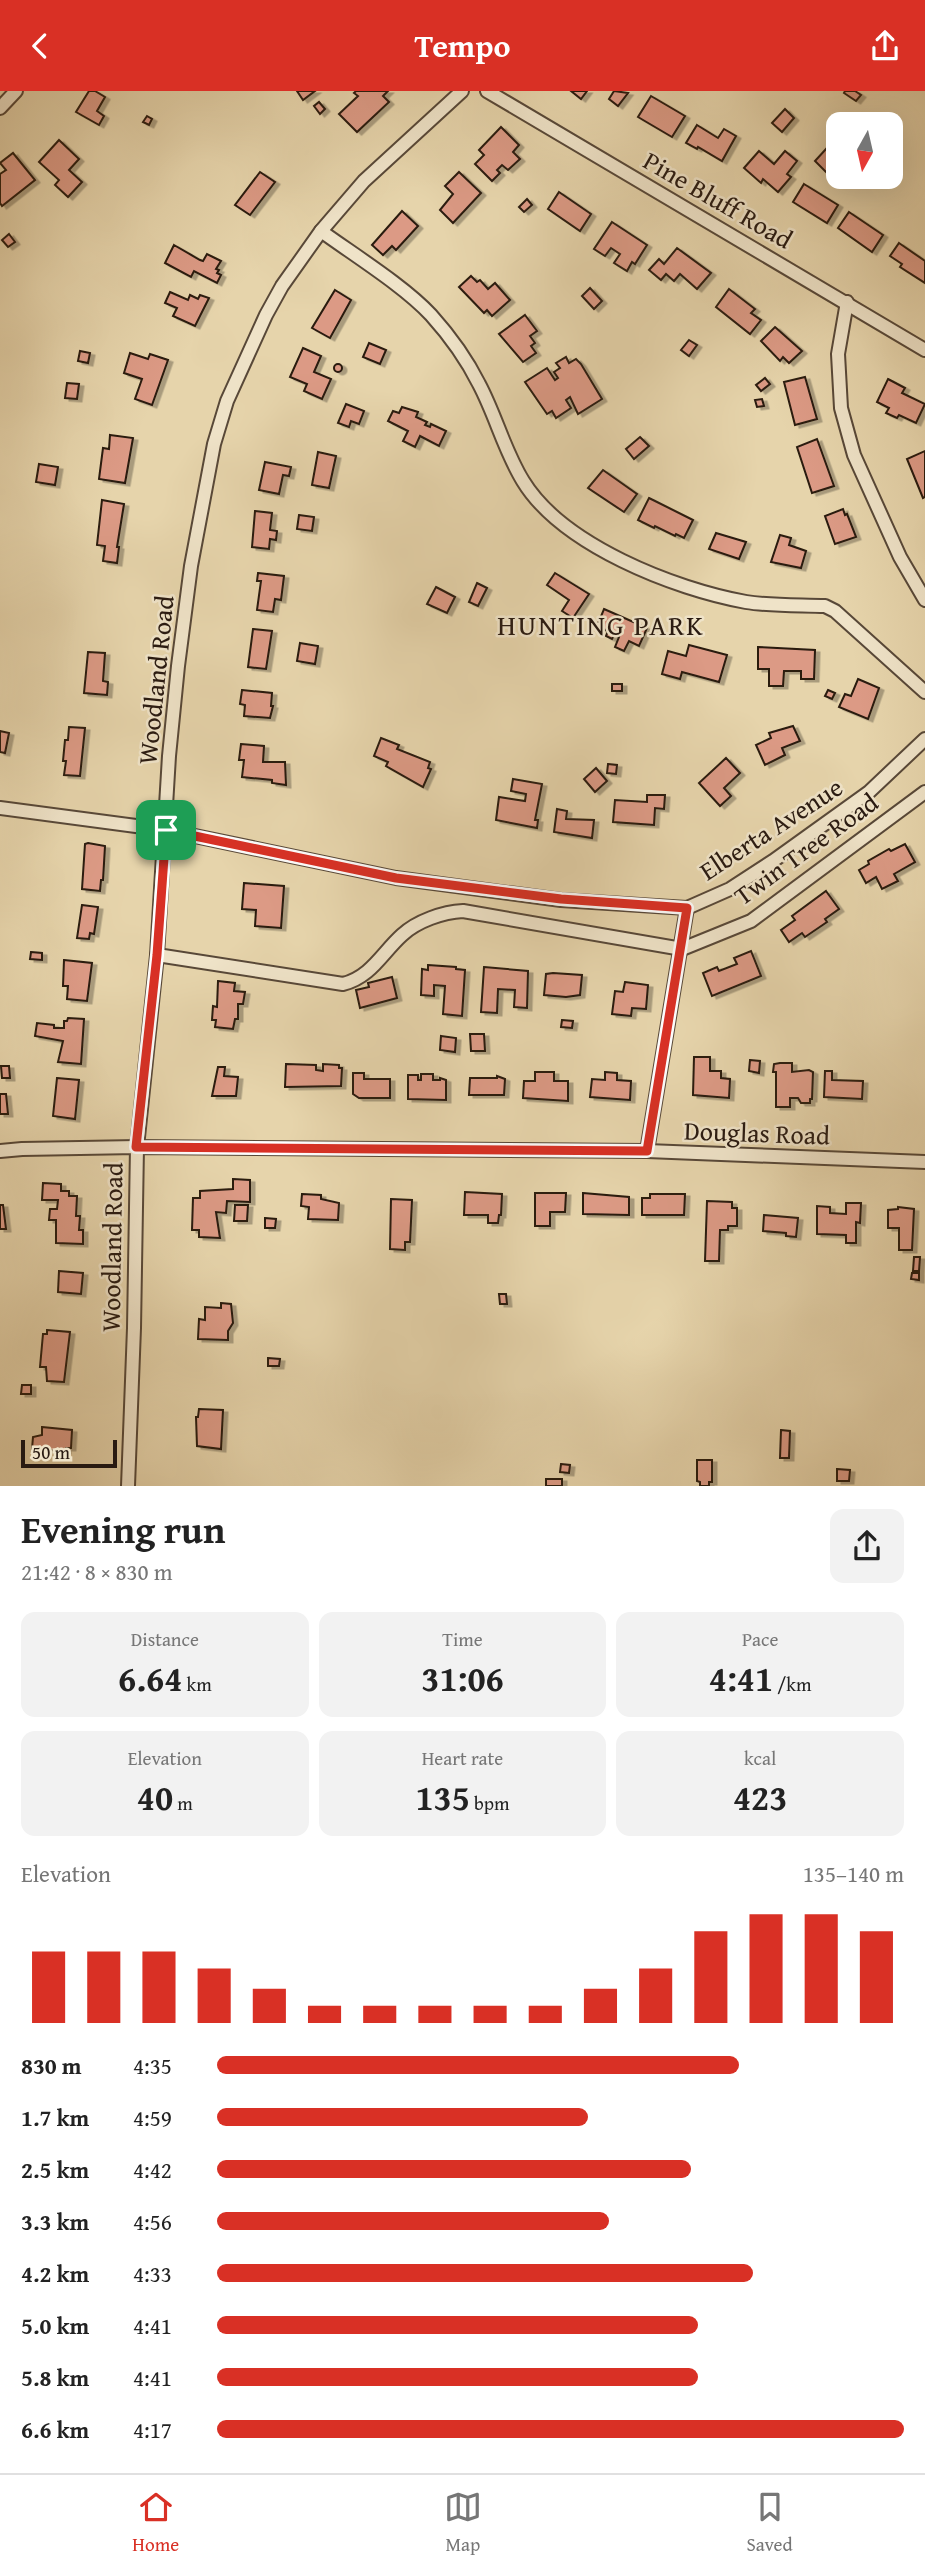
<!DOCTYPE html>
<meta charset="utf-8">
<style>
:root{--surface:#fff;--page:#f2f2f2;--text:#222;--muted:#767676;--line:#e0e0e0;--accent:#d93025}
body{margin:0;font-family:"Gentium Book Plus",serif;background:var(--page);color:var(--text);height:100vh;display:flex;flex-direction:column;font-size:26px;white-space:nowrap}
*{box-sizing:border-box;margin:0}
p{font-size:23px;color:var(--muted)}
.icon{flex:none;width:38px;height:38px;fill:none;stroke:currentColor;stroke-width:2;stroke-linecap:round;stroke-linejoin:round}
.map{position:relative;height:1395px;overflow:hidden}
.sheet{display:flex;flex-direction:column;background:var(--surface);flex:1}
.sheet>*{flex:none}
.needle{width:46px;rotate:188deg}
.buttons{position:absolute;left:826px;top:21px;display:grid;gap:14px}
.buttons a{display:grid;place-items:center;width:77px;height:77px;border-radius:14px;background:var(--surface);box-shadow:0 7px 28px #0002;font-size:35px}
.scale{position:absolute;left:21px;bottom:18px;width:96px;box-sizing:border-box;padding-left:7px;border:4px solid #291a11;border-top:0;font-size:19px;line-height:24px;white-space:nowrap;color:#291a11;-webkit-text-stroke:5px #efe3c8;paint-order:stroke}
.pin{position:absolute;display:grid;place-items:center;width:60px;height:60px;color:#fff;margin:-30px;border-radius:14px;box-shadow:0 4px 10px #0006}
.round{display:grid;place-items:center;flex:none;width:74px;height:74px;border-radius:14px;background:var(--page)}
.overview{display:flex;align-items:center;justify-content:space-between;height:119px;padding:0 21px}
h1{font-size:38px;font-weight:800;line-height:52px}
.stats{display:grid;grid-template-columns:repeat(3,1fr);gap:10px;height:119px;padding:7px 21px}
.stats div{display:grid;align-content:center;border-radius:14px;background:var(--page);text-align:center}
.stats b{font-size:35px;font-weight:800}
.stats small{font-size:19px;font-weight:400}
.stats p{font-size:19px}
.chart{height:196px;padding:14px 21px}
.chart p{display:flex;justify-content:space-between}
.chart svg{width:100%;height:126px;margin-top:7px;stroke:var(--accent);stroke-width:6}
ul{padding:0 21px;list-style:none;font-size:23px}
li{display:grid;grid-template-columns:112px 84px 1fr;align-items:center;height:52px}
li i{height:18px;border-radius:9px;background:var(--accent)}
header{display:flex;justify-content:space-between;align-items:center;height:91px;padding:0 21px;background:var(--accent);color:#fff;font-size:32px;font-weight:800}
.dock{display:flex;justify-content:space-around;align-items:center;height:98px;border-top:2px solid var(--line);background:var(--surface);font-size:19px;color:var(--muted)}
.dock a{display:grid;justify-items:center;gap:4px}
.dock .on{color:var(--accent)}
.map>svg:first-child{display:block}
</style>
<header><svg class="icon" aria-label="back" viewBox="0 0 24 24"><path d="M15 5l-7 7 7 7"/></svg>Tempo<svg class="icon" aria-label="share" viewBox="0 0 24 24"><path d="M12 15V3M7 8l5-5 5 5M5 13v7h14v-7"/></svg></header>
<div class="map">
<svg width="925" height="1395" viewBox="0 0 925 1395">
<defs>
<filter id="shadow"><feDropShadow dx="4.5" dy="2.5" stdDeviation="0" flood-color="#0004"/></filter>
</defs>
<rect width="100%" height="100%" fill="#e6d4ab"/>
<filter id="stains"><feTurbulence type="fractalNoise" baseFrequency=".00286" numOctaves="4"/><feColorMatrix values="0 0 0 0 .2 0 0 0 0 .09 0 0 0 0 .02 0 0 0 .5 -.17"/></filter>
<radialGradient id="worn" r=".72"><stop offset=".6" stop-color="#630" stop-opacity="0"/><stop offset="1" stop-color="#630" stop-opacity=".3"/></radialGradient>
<g fill="#dc9a85" stroke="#291a11" stroke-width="2" filter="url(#shadow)">
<polygon points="89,0 95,0 105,6 97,20 104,25 99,34 76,21"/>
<polygon points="297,0 315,0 303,9"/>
<polygon points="356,0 388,0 383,5 389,11 357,41 339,23 358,5 354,2"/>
<polygon points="571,0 587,0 581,8"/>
<polygon points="614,0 628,2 618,15 609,8"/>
<polygon points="845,0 855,0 861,4 856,10 844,2"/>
<polygon points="651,5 685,25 672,46 638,26"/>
<polygon points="319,11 325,18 320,23 314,15"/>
<polygon points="785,18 794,27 782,41 772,32"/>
<polygon points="147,25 152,28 149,34 143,31"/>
<polygon points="697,34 718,47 724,38 736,45 722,70 698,56 697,58 686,52"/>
<polygon points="501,36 519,54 513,61 520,68 508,79 502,74 497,79 500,82 492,90 475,73 484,64 479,59"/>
<polygon points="59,49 79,68 69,79 82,91 68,106 55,94 59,89 39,71"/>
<polygon points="826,58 838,69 828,83 815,70"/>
<polygon points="759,60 774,73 785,60 797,70 787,83 791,86 778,101 763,88 761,92 744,77"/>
<polygon points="13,62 35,89 2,115 0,112 0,83 6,79 0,72"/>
<polygon points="260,81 275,91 250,124 235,114"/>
<polygon points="459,81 481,102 453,132 440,119 453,103 445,95"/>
<polygon points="804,93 838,114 827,132 793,111"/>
<polygon points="559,101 591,123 580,140 548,118"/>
<polygon points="527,108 532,114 524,121 519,116"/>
<polygon points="402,120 418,135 396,159 392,155 383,164 372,154"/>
<polygon points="849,121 883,144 872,161 838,137"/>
<polygon points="612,131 647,154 635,173 632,171 627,180 614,172 620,163 611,157 605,165 594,158"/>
<polygon points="9,143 15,151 8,156 2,149"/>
<polygon points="899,152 925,170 925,192 900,176 902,173 890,165"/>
<polygon points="174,154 200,169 203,170 207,163 221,170 216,178 219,179 217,182 221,184 217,192 194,180 191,186 165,172"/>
<polygon points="677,157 711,182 697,198 680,183 674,190 666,183 661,189 649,179 659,168 664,173"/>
<polygon points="471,185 477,191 480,189 488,198 495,192 510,209 492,225 487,219 484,222 459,196"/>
<polygon points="590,197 602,210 594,218 582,205"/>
<polygon points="729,198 755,218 751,222 761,229 750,243 716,216"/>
<polygon points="335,199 351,209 330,247 312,237"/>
<polygon points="170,201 188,209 190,204 198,208 200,204 209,207 195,235 173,225 177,217 165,212"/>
<polygon points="525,224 537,240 530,245 535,252 531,255 536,262 523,271 499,243"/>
<polygon points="775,236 802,260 789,272 783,266 780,270 761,250"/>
<polygon points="689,249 697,254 689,265 681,259"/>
<polygon points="369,252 386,259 380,273 363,266"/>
<polygon points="303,257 321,265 314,281 331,288 322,308 304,300 307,293 290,286"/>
<polygon points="80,260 90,262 88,272 78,270"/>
<polygon points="130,262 148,268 150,263 168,269 152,314 135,308 142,288 124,282"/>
<polygon points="566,266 569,272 576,268 581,273 602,308 578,323 570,306 566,309 571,317 556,327 552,320 547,323 525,291 547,277 555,289 558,287 554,281 560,277 556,272"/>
<circle cx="338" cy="277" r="4"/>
<polygon points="805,286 817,328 795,334 784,291"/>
<polygon points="765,287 770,293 761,300 756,294"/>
<polygon points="888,288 905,297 902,302 925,313 916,332 899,324 897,327 886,322 889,317 877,311"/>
<polygon points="67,292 79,293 77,308 65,307"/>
<polygon points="762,308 764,315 757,316 755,309"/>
<polygon points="346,313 364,320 359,333 351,330 349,336 338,332"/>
<polygon points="402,316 418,321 416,326 427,331 425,334 430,336 431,333 446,340 439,355 420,345 415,356 403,350 408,340 388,330 393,320 399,322"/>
<polygon points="110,344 133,347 125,392 99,388 103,357 109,358"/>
<polygon points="640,346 649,355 634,368 626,358"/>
<polygon points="817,348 834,395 812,402 797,356"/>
<polygon points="925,360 925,406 923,407 907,368"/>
<polygon points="318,361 336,365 329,397 312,394"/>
<polygon points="265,371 291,376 289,385 283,384 279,403 259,399"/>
<polygon points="39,373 58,376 55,394 36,391"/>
<polygon points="603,379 637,403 624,421 588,397"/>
<polygon points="649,407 693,429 684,447 676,443 675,445 655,435 654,437 638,429"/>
<polygon points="102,409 124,413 117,456 119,456 117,472 103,470 105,455 97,454"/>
<polygon points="843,418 845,424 847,423 856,446 835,453 825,425"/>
<polygon points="255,420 272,422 270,439 277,440 276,449 270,448 269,458 252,456"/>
<polygon points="299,424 314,426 312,440 297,438"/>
<polygon points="716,442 746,451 739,468 709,458"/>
<polygon points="780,444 791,447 789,454 806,460 801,477 771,471"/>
<polygon points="258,482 284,485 281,509 275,508 273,521 257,519 261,490 257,490"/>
<polygon points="555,482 589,503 573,527 562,520 569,509 547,494"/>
<polygon points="477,492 487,497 478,515 469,511"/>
<polygon points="436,496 455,506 447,522 427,513"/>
<polygon points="604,518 647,537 639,555 629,550 624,560 615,556 619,546 614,544 612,548 606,545 608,540 597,535"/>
<polygon points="253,538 272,540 266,578 248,576"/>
<polygon points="300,552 318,555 315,573 297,570"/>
<polygon points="689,554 727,564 719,591 682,581 680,588 662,583 668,560 686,565"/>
<polygon points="758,556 815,559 814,588 801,588 801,580 784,580 783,595 769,595 769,578 758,578"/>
<polygon points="88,561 105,562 103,590 108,591 107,604 84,602"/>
<polygon points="858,588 879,597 868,628 839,616 845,603 851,605"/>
<rect x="612" y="593" width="10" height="7"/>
<polygon points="242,599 272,602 271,615 273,615 270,627 244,625 245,614 240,613"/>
<polygon points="828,599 835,602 832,608 825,605"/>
<polygon points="793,635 800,650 782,657 785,664 765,674 756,654 771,647 769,642"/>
<polygon points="69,636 85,637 80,685 64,684 66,670 63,670 65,649 68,649"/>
<polygon points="0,640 9,642 5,662 0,661"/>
<polygon points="381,647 399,654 397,658 430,671 428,677 431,678 423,696 386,675 388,671 374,665"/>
<polygon points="241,653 264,655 263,671 285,671 286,694 272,692 272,689 242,686 244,669 239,669"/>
<polygon points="726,667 740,682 724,697 731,705 720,715 699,692"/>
<polygon points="608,673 617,674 616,683 607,682"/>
<polygon points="596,677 607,690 595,701 584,688"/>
<polygon points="513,688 542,693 535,729 538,729 537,737 496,729 499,706 525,710 526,703 511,700"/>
<polygon points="647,704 665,704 664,718 655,717 654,734 613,731 615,709 647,711"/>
<polygon points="557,718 567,720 566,728 594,729 592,747 554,741"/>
<polygon points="88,752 105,755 103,789 101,789 100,800 82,798 85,753"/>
<polygon points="905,753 915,771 894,783 898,790 882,798 876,786 866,792 859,779 869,773 868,770 889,758 891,760"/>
<polygon points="244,792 284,795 281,837 255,835 256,819 242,818"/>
<polygon points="826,800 839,818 825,828 827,831 805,846 802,842 789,851 781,839 795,829 792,825"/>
<polygon points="82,814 98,816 94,843 90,842 89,848 77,847"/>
<polygon points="751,860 761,885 712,905 703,882 717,876 719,880 737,873 734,867"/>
<polygon points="31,861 42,862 42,869 30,868"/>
<polygon points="64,869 92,872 87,910 67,908 68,895 63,895"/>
<polygon points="428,874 456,876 456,878 465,879 462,925 443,923 445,895 434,894 434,905 421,904 422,878 428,879"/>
<polygon points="484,876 528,880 527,917 514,916 515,899 498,898 497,922 481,921"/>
<polygon points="553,882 582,884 580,904 566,906 544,904 546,883"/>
<polygon points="392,886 397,907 360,917 356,899 369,896 368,892"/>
<polygon points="218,890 235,892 234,900 245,901 243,913 238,913 238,928 235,928 233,938 215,936 216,929 212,929 213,915 217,916"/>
<polygon points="625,891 648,894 646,918 632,917 631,925 612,923 615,900 623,901"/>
<polygon points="68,927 84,928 81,973 58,971 63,950 35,945 37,932 54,934 54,937 64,937 64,930 67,930"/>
<polygon points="562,929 573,930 572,937 561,936"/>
<polygon points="470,943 484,943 485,960 471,960"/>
<polygon points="441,945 456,947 455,961 440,959"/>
<polygon points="694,966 710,966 710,980 721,980 721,987 730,988 729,1007 693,1004"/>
<polygon points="750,969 760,970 759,982 749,980"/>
<polygon points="780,972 792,972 792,981 809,979 813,981 812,1008 810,1008 810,1012 801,1012 798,1007 790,1007 790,1016 776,1016 776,981 773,981 774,973"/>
<polygon points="286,973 316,974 316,979 323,980 323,973 339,974 339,977 342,977 341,995 285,996"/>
<polygon points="1,975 9,975 10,987 2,987"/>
<polygon points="218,976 225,976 224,985 238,986 236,1005 212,1005"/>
<polygon points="825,980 832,980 832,989 863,990 862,1008 824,1006"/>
<polygon points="535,981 554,981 554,990 568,990 568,1010 523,1007 524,990 535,990"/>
<polygon points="605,981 617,982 617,989 631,990 630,1009 590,1006 592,988 605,989"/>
<polygon points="353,982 364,982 364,988 390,988 390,1007 359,1007 353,1003"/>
<polygon points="421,983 433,983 433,989 440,989 440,987 446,989 446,1009 408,1008 408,984 418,984 418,989 421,989"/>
<polygon points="497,985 505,988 504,1004 469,1004 470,987 497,987"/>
<polygon points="57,987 79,989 75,1028 53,1025"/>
<polygon points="0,1003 6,1003 8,1023 0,1023"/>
<polygon points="233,1088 250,1089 250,1111 227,1110 226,1122 216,1121 220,1147 199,1146 199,1139 192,1139 193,1107 200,1107 200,1100 233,1098"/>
<polygon points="43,1092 61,1093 61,1100 69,1100 69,1105 77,1105 76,1125 80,1125 79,1139 83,1139 83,1153 56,1152 56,1129 49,1129 50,1118 57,1118 58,1109 42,1109"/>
<polygon points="465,1101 502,1103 501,1124 499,1124 498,1132 488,1132 488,1124 464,1124"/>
<polygon points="535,1102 566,1102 565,1121 550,1121 550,1135 535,1135"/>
<polygon points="583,1102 629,1106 629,1124 583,1123"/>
<polygon points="302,1103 321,1104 321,1108 339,1112 338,1129 308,1128 309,1116 301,1115"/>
<polygon points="650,1103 685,1103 684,1124 642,1124 642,1107 650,1107"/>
<polygon points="391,1108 412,1109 410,1151 405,1151 405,1159 390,1158"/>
<polygon points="707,1110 732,1111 732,1117 737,1117 737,1135 728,1135 728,1139 720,1139 719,1170 705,1170"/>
<polygon points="846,1112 861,1112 860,1132 856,1131 856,1152 846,1152 846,1144 817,1143 817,1115 830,1116 830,1122 846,1123"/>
<polygon points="0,1114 3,1114 6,1138 0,1138"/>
<polygon points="235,1114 248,1114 247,1130 234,1130"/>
<polygon points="898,1116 914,1118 912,1159 899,1159 899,1137 888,1137 888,1119 898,1118"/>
<polygon points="764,1124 798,1127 796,1146 786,1145 786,1142 763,1140"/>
<polygon points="265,1127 276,1128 275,1137 265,1137"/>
<polygon points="914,1166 920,1166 919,1180 913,1180"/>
<polygon points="59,1180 83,1182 81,1203 58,1201"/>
<polygon points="912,1182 919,1182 919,1189 911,1188"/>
<polygon points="499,1203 506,1203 507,1213 500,1213"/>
<polygon points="221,1212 231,1213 233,1232 228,1240 228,1249 198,1248 199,1228 205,1229 205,1216 221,1217"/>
<polygon points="47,1239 70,1241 64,1291 47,1290 46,1276 40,1276 43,1243 47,1243"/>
<polygon points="268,1267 280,1268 279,1275 268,1275"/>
<polygon points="22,1294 31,1294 31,1303 21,1303"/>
<polygon points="199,1318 223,1319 221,1358 197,1355 196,1326 198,1326"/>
<polygon points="42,1336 72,1339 71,1357 66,1357 66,1360 32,1358 33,1346 42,1344"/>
<polygon points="781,1339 790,1340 789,1367 780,1367"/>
<polygon points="697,1369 712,1369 712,1391 709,1391 709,1395 700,1395 700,1391 697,1390"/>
<polygon points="561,1373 570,1374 569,1382 560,1381"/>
<polygon points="837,1378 850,1379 849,1390 837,1390"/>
<rect x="546" y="1388" width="16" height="7"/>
</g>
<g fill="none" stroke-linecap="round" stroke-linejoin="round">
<defs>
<g id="minor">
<polyline points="487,0 925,259"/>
<polyline points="0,17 16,0"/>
<path d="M321 140C354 164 404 195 431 224 449 244 467 269 479 293 496 325 504 359 523 390 562 454 674 498 746 511 771 515 799 514 825 515L835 520 925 601"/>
<polyline points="847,211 838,263 841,317 854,364 900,466 925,509"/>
<polyline points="0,717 166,739 396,787 561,809 687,817 730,798 773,770 869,701 925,648"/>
<path d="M157 864 343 893C371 886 382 862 402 844 417 830 443 821 463 820L682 858 751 830 925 701"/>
<polyline points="0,1060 22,1058 137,1056 647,1060 925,1071"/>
<polyline points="647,1060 687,817"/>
<polyline points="128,1395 134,1237 137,1056 157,864 169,665 178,575 191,475 214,353 227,310 266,224 282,195 321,140 364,90 462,0"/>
</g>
</defs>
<use href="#minor" stroke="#584838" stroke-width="16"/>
<use href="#minor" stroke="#efe3c8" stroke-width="12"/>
</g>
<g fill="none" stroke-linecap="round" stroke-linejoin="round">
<defs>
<polygon id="route" points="166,739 396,787 561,808 687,817 647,1060 136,1056 157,864"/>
</defs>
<use href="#route" stroke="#fff" stroke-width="14"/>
<use href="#route" stroke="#d93025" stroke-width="9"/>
</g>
<g text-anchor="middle" stroke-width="5" stroke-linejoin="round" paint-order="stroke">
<g font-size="26" fill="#291a11" stroke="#efe3c8">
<text transform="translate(718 109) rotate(30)" y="9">Pine Bluff Road</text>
<text transform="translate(156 589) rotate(-84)" y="9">Woodland Road</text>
<text transform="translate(771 738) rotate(-33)" y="9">Elberta Avenue</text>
<text transform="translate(806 758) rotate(-36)" y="9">Twin Tree Road</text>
<text transform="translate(757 1042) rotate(2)" y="9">Douglas Road</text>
<text transform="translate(112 1156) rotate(-89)" y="9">Woodland Road</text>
</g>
<g font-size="28" letter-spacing="2" fill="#291a11" stroke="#efe3c8">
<text x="601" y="544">HUNTING PARK</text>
</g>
</g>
<rect width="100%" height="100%" filter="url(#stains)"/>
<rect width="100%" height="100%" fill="url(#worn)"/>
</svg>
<div class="buttons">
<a><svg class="needle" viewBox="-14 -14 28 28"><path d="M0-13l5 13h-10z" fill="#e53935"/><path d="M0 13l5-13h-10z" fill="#767676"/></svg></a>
</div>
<div class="scale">50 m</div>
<div class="pin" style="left:166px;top:739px;background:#1e9e55"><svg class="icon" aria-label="arrive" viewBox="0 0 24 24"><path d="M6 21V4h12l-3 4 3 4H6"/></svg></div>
</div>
<section class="sheet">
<div class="overview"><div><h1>Evening run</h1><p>21:42 · 8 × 830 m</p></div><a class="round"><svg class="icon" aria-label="share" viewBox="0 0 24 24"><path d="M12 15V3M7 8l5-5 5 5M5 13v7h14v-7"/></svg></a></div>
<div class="stats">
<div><p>Distance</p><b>6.64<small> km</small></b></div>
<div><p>Time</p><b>31:06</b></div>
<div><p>Pace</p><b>4:41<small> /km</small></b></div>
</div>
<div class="stats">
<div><p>Elevation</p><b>40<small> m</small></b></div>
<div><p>Heart rate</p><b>135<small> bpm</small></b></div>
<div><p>kcal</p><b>423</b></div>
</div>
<div class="chart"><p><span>Elevation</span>135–140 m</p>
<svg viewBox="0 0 160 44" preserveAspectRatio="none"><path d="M5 44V19M15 44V19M25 44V19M35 44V25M45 44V32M55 44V38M65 44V38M75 44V38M85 44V38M95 44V38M105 44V32M115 44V25M125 44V12M135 44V6M145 44V6M155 44V12"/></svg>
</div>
<ul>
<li><b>830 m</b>4:35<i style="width:76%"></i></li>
<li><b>1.7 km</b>4:59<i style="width:54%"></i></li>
<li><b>2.5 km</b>4:42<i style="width:69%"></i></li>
<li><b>3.3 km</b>4:56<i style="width:57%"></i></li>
<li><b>4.2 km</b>4:33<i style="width:78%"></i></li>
<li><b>5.0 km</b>4:41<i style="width:70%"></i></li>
<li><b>5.8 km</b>4:41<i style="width:70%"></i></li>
<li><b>6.6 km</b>4:17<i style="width:100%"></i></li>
</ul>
</section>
<nav class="dock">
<a class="on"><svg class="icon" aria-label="home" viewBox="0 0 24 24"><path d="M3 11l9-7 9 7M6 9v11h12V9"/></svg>Home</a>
<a><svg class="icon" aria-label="map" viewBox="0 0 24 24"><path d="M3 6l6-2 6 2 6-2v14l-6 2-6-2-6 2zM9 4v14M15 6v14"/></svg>Map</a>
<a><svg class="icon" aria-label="saved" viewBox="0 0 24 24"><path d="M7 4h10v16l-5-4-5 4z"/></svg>Saved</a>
</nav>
